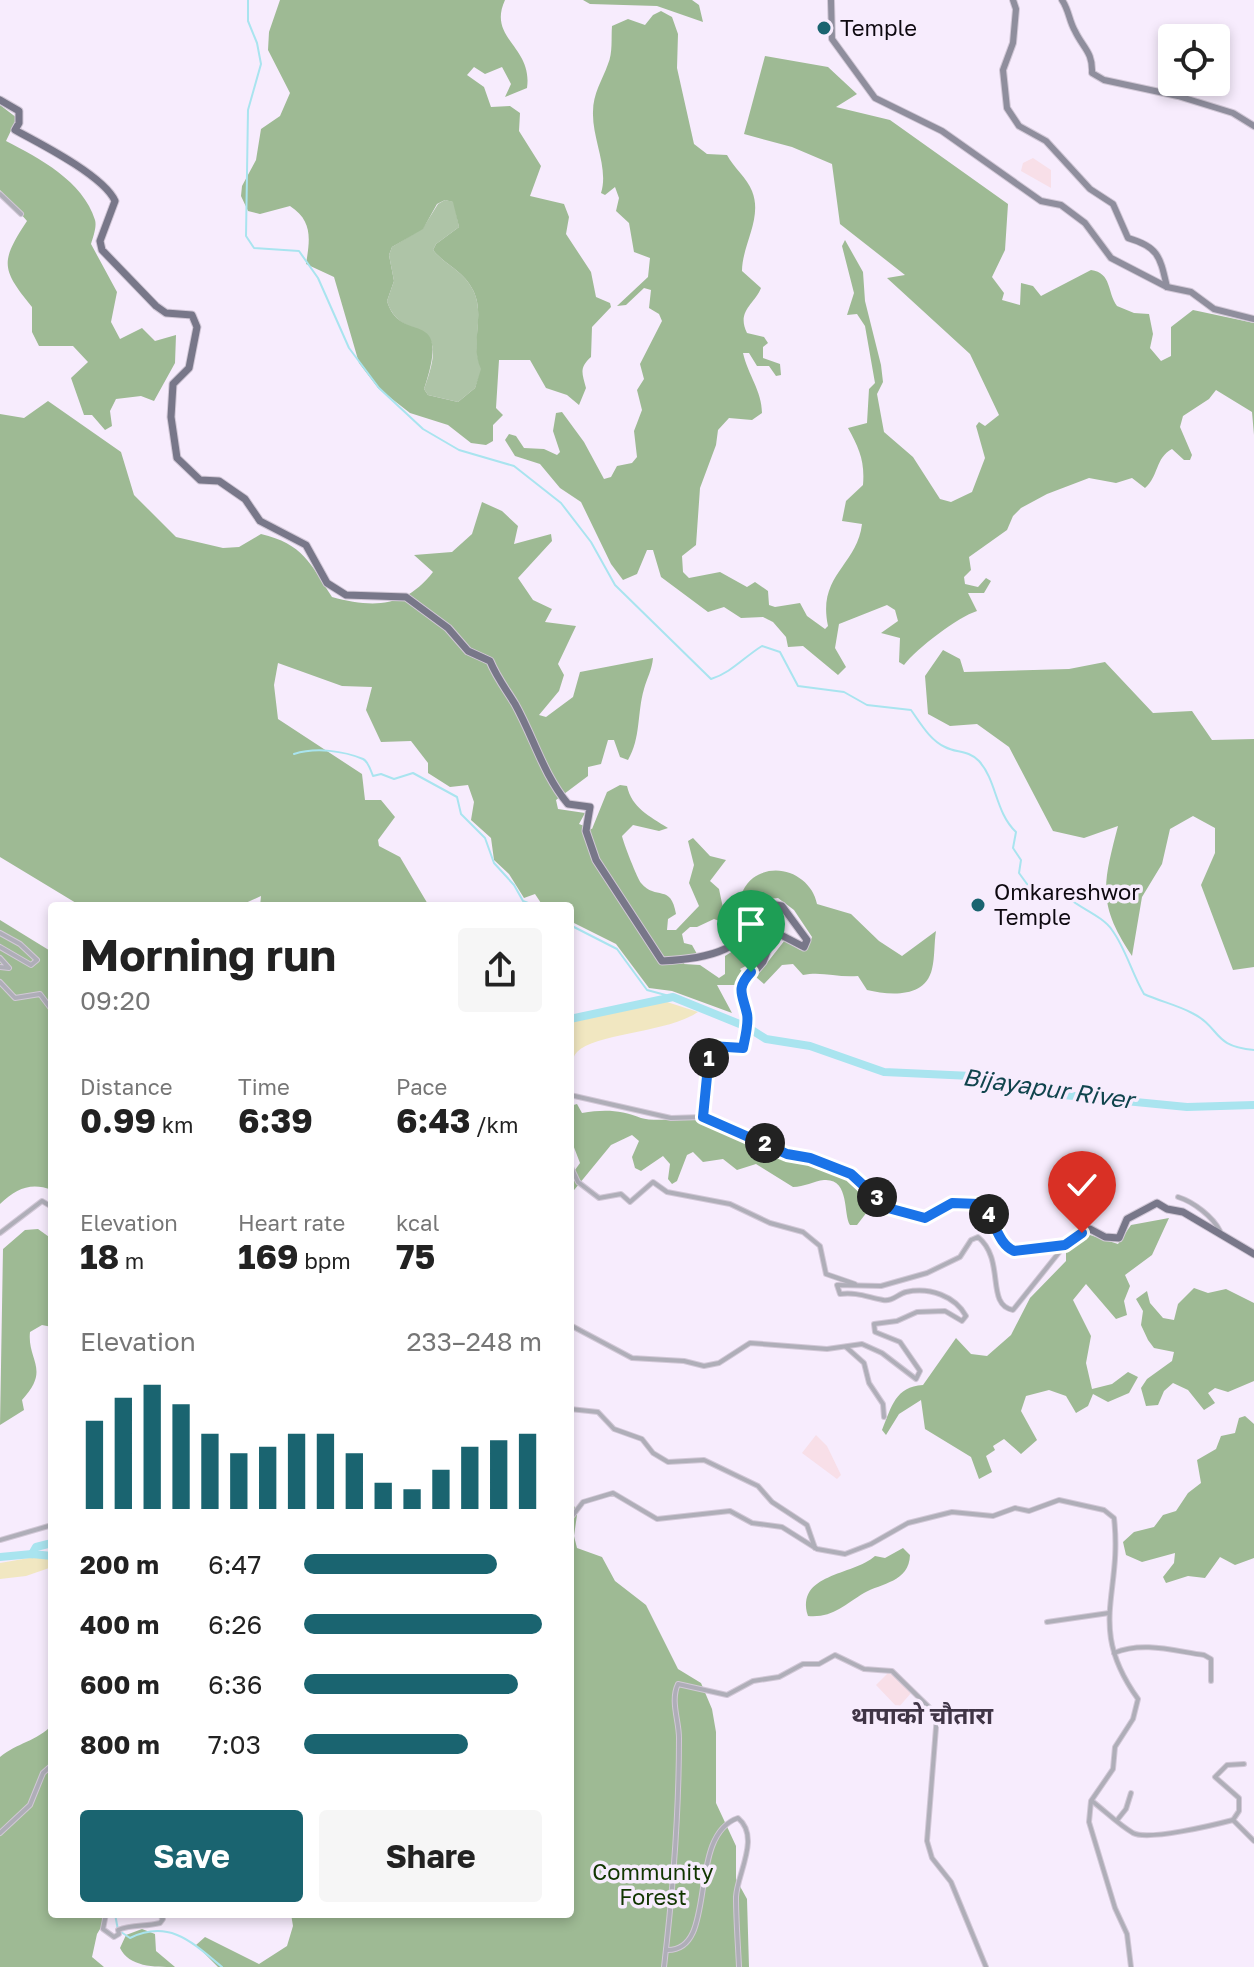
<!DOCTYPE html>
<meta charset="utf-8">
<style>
:root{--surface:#fff;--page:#f6f6f6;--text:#222;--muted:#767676;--accent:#1a6470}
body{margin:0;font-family:"Golos Text","Noto Sans Devanagari",sans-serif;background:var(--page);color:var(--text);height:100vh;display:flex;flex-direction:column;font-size:30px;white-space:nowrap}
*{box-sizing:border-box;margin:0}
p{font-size:26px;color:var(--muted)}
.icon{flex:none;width:44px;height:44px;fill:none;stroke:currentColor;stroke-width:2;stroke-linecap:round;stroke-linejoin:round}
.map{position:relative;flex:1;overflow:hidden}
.sheet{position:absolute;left:48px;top:902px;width:526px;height:1016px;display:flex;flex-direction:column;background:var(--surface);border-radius:8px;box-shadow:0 4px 12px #0003}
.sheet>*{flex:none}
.controls{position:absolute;left:1158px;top:24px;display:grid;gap:16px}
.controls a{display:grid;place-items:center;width:72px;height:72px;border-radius:8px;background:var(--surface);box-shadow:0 4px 12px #0003;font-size:40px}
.pin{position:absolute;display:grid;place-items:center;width:68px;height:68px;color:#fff;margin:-82px -34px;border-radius:50% 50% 50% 0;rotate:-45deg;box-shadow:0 0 8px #0007}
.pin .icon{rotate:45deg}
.km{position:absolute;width:40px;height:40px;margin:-20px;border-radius:50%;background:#222;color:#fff;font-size:22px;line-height:40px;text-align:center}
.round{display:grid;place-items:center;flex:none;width:84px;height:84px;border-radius:8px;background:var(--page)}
.summary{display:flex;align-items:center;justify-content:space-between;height:136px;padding:0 32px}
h1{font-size:44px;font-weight:700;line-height:60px}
.stats{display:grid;grid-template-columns:repeat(3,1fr);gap:12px;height:136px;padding:8px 32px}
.stats div{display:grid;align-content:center}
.stats b{font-size:34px;font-weight:700}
.stats small{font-size:22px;font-weight:400}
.stats p{font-size:22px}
.chart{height:224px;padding:16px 32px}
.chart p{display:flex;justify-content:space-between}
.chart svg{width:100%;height:144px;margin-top:8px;stroke:var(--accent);stroke-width:6}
.action{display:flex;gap:16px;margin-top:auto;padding:16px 32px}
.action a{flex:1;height:92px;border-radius:8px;background:var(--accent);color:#fff;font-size:32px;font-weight:700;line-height:92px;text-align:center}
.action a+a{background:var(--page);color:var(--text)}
ul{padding:0 32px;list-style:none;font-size:26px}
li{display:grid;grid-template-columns:128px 96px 1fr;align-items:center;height:60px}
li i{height:20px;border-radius:10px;background:var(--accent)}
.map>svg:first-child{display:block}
</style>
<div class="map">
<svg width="1254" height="1967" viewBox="0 0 1254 1967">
<rect width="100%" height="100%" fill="#f7ecfd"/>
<g fill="#f8dfe8">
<polygon points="1033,158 1051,170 1051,188 1021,171 1023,163"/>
<polygon points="816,1435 827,1446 841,1475 837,1479 802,1453"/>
<polygon points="888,1673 896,1675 911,1693 898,1708 876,1685"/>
</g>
<path fill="#aec4a7" d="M445 200 454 202 459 227 436 244 433 250C446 266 463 270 473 290 486 316 469 345 482 369L475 388 458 402 428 395 424 389C454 309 401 347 387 301L394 281 389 255 392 247 423 228 438 204Z"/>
<g fill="#9eba94" fill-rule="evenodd">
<path d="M280 0H505C487 39 533 46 527 88L505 97 511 84 502 67 485 74 474 67 467 75 484 87 491 107 510 106 520 113 519 131 541 166 530 196 564 204 569 217 566 234 591 272 596 297 610 303 611 307 592 327 591 357C579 368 582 373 586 388L579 405 567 395 546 388 530 360H499L496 408 503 415 493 425V441L486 445 471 443 448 425 410 413 378 388 359 363 334 277 306 264C310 239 313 221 290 206L260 214 248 211 241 196 242 186 256 160 261 129 280 116 290 93 268 50 269 32ZM445 200 453 202 459 227 436 244 433 250C446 266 463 270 473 290 486 316 469 344 481 369L475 388 458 402 428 395 424 389C453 302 401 348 387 301L394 281 389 255 392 247 423 229 437 204Z"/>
<polygon points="583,0 692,0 699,5 703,22 657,6 590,4"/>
<path d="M661 11 672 17 678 34 677 68 694 144 707 154 727 155C734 168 747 178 752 191 763 218 742 245 742 271L761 288C755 304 736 311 747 333L764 337 768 343 763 347V358L780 364 781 375 776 376 769 366H757L749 353H743C748 375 762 391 762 413L752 420 729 418 718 430 716 445 700 488 696 545 682 556 683 572 689 578 720 572 747 587 755 582 768 591 769 605 775 607 800 603 807 616 825 629 828 626C817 575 857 566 862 524L842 521 846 501 863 485C865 461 859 448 848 428L867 423 869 389 875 383 865 326 857 314 847 315 854 293 842 246 845 240 863 272 865 301 881 365 883 382 877 394 884 432 913 457 940 499 951 502 972 492 985 458 976 426 979 422 985 426 999 415 970 354 887 278 905 275 840 224 832 164 792 147 744 134 765 56 828 67 857 94 836 107 890 120 1008 204 1005 250 992 277 1004 293 1002 300 1020 305 1021 283 1033 286 1041 296 1091 270C1112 273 1107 292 1117 306L1134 313 1149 314 1153 334 1150 348 1161 361 1171 356V327L1193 310 1254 323V435L1252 412 1216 390 1209 399 1183 416 1180 427 1192 455 1190 460H1184L1172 449C1155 458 1159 476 1145 488L1132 478 1116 483 1089 478 1047 494 1021 508 1013 516 1007 530 969 557 971 570 964 577 965 584 978 587 986 578 991 581 984 593H968L977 611C958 617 917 648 904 665L899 662 900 638 881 633 898 621 895 610 887 605 839 624 835 648 846 667 838 675 803 646 788 647 786 637 773 622 763 617 741 618 724 607 708 612 661 577 653 550H647L637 574 623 580 611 564 581 502 560 488 540 464 515 456 505 440 509 434 516 436 524 448 544 449 557 455 560 452 553 431 556 413 562 412 584 442 604 479 611 477 617 466 632 463 637 457 634 431 642 410 637 390 644 379 640 364 662 321 659 314 649 308 651 290 644 288 626 305 617 306 648 277 650 258 634 252 629 223 616 211 619 198 615 187 605 195 601 193C609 168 592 139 593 112 593 93 602 81 608 64 613 53 611 38 612 26L628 19 645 25 653 15Z"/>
<path d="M0 105 17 118 6 141C39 158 83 181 95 220 97 227 93 237 91 244L117 292 111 322 120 339 142 328 155 341 176 335 175 363 154 401 141 396 116 399 110 411 112 426 105 430 92 415H84L71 378 88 362 73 346H39L32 332V307C1 269 0 262 27 221L0 190Z"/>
<path d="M48 401 121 452 134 495 176 537 223 548 239 547 261 534C303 544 310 563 332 597 373 608 405 608 433 572L414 555 452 552 472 534 482 502 502 511 518 526 514 544 551 534 552 541 518 578 533 600 552 609 545 622 576 626 558 664 564 675 559 691 539 715 546 717 573 697 580 672 653 658C652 670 647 678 644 689 637 713 641 738 628 760L620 757 614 740H608L601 764 588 767V776L556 800 558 809 585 813 579 824 592 829 607 792 620 785 627 786C632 808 649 816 668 828L659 831 633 825 622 836C623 842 638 880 641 883 656 901 671 883 676 914L668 919 667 930H676L699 906 689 883 694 865 688 841 693 838 710 856 726 860 710 881 719 889 723 908 736 905C741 895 744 885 753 878 778 860 812 877 817 904L851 914 879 941 902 956 936 931C934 943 935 957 932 969 925 999 889 995 867 990L858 976C838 978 822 971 803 975L793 964 782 965 764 984 756 977 785 940 800 950H807L812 937 794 910 778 898 768 899 751 922 737 917 725 923 714 919 697 927H690L682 934 684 943 692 945 697 954 687 955 684 964 700 965 719 978 725 974V956L757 936 769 940 757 960 740 969 744 974 739 985H717L732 1013 672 991 649 988 616 944 570 921V906L541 903 535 894 524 898 509 874 494 860 491 838 471 820 474 802 468 785 450 787 428 773V763L411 741 381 742 366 710 372 687 342 686 278 663 274 685 278 719 362 774 365 800H381L395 817 378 840 379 846 400 857 429 906H260L261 896 239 906H81L0 857V414L24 418Z"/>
<path d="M943 650 960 659 964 672 1069 669 1105 662 1153 713 1192 711 1212 740 1254 739V967L1233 970 1201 885 1215 853V828L1193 816 1170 829 1162 864 1142 897 1132 956C1097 904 1103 884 1118 826L1084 838 1053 831 1009 747 977 724 950 726 928 714 925 676Z"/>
<path d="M0 920 52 952V1190C31 1182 17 1188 0 1204Z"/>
<path d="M577 1104 582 1113C605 1109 621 1110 641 1118 653 1122 682 1118 697 1119 718 1120 743 1136 762 1144L768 1156 772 1151 847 1175 878 1202V1209L867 1212 857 1225H850C843 1214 850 1178 824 1180 814 1181 804 1187 793 1187L756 1164 737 1170 723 1159 703 1162 693 1152 687 1155 677 1181 672 1184 668 1179 670 1164 663 1156 641 1171 635 1168 632 1157 639 1141 632 1135 611 1145 570 1195V1177L580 1163 570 1137V1106Z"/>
<path d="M1169 1218 1152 1255 1125 1275 1130 1286 1124 1301 1127 1315 1116 1319 1086 1284 1073 1300 1091 1336 1086 1363 1092 1389 1112 1384 1128 1372 1138 1377 1129 1393 1108 1402 1093 1394 1088 1406 1076 1413 1066 1396 1049 1390 1026 1396 1021 1411 1037 1440 1021 1454 1004 1439 993 1446 995 1450 986 1456 992 1472 979 1479 971 1457 925 1429 921 1400 899 1414 886 1435 882 1430C892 1406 895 1387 923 1385L956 1338 971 1354 987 1356 1011 1335 1030 1298 1066 1261V1250L1090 1235 1118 1244 1131 1225Z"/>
<path d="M38 1229 52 1239V1327L42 1325 30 1332C27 1361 51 1369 22 1400L24 1410 0 1425 3 1249 25 1230Z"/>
<polygon points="1194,1288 1208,1293 1226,1289 1254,1303 1254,1381 1228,1392 1215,1388 1208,1393 1215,1403 1204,1410 1188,1390 1173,1383 1164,1391 1158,1405 1146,1406 1141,1388 1147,1379 1172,1361 1174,1352 1154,1348 1148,1340 1141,1325 1143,1311 1136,1299 1147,1291 1150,1303 1163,1318 1174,1320 1178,1304"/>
<polygon points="1245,1416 1254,1424 1254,1558 1235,1565 1220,1557 1205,1578 1188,1576 1166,1583 1163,1577 1174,1563 1175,1553 1142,1562 1126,1555 1123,1542 1134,1532 1154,1527 1163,1515 1176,1511 1188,1493 1201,1483 1197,1460 1216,1449 1221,1436 1235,1433 1239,1418"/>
<polygon points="570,1493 577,1515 574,1536 577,1548 602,1557 615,1581 646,1605 678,1669 701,1683 712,1709 716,1732 716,1803 736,1846 736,1879 747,1899 749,1967 218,1967 196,1945 205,1937 259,1964 287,1946 293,1926 291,1914 570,1914"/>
<path d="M903 1548 910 1555C909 1582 882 1583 864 1593 844 1605 833 1618 808 1616 795 1573 853 1576 875 1556L885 1558Z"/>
<path d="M52 1725V1914H109L97 1934 92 1957 104 1967H0V1757C17 1743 37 1741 52 1725Z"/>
<path d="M142 1929 155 1934 156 1951 175 1967C154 1967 129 1967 120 1948L126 1935Z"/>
</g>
<g fill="#f1e7c1">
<path d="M667 1002 698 1012C667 1033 596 1033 577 1052 574 1055 573 1060 570 1063V1023L576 1018Z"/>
<polygon points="29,1558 52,1558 52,1567 26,1576 0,1579 0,1563"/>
</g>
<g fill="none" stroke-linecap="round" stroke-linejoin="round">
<g stroke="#a9e4ef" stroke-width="2">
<path d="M248 0V21L257 43 261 64 248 110 246 236 254 248 299 251 318 278 349 348 379 388 423 429 459 450 514 466 561 503 591 542 615 585 711 679C731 673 744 657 762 646L780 652 798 686 844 692 867 705 911 710C921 724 930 740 945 747 956 753 969 750 979 761 997 781 995 812 1016 832L1013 848 1021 860 1019 873 1035 895 1066 896C1079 908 1103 916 1112 930 1126 949 1132 974 1144 994 1159 1001 1177 1005 1192 1013 1222 1028 1211 1046 1254 1050"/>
<path d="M294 754C316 747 344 751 363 759 368 761 371 771 373 776L381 774 394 779 413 773 457 797 461 814 485 838 494 863 514 885 523 901 536 906"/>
<polyline points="570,925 617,949 647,990 673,997"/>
<path d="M115 1914 118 1930 130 1938C169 1919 192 1942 222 1967"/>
</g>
<g stroke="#a9e4ef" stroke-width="8">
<polyline points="570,1019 673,997 747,1027 766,1039 810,1046 884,1072 994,1077 1043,1093 1187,1107 1254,1105"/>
<polyline points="32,1554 36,1547 52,1543"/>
<polyline points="0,1557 32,1554 52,1556"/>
</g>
<defs>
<g id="street">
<polyline points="0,194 21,214"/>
<polyline points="0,933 20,944 37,960 31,965 0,947"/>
<polyline points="0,958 9,968 0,967"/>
<polyline points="0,982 15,998 40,994 52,1010"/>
<polyline points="570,1095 671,1118 703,1117"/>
<polyline points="570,1165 578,1182 599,1198 621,1194 630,1202 653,1182 667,1192 730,1204 770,1223 803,1232 820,1246 826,1274 855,1284"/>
<path d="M1178 1197C1194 1202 1213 1217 1220 1231"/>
<polyline points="0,1233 42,1201 52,1207"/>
<path d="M570 1325 632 1358 684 1361 704 1366 719 1363 750 1343 827 1349 862 1344 882 1353 916 1379 920 1371 900 1342 875 1332 874 1324 897 1321 917 1312 945 1311 962 1321 966 1316C955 1296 930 1287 906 1292 898 1294 892 1302 883 1300 867 1297 857 1292 840 1294L837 1285 881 1286 927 1273 960 1257 971 1240 978 1237C1006 1260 985 1305 1013 1310L1065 1245"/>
<polyline points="846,1347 864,1363 869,1383 883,1404 884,1417"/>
<polyline points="570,1409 598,1412 614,1429 642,1439 653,1453 668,1462 704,1460 758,1486 772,1502 807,1525 815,1548"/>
<path d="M570 1519 583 1502 613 1493 657 1519 730 1511 752 1523 782 1527 817 1549 845 1554 871 1544 908 1523 952 1512 993 1516 1015 1508 1029 1511 1059 1500 1104 1510 1114 1518C1123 1595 1086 1626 1138 1699L1133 1719 1115 1747 1113 1769 1091 1801 1089 1822 1115 1908 1127 1934 1131 1967"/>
<polyline points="0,1540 52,1525"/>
<polyline points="1047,1622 1109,1613"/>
<path d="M1114 1653C1143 1641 1174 1651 1204 1655L1211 1659V1681"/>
<path d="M1092 1801C1105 1811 1119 1825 1133 1833 1148 1841 1214 1825 1233 1820L1254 1841"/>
<polyline points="1118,1819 1126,1809 1131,1793"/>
<polyline points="1233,1820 1239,1811 1239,1798 1215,1777 1227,1765 1244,1764"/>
<polyline points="0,1833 30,1805 43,1773 52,1765"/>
<path d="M106 1914 103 1929 114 1937 119 1934 118 1930C133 1924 145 1927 160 1923L163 1919 159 1914"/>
<path d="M666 1950C720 1953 685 1836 738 1818 761 1837 737 1874 736 1897 736 1920 738 1944 739 1967"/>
<path d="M664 1967C673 1890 679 1815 679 1738 679 1720 670 1701 678 1684L727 1695 753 1681 779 1677 803 1664H819L835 1655 864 1669 892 1671 937 1715 927 1841 932 1858 951 1882 986 1967"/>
</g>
<g id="secondary">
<polyline points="831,0 832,39 875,98 942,131 1041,201 1061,205 1085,223 1111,258 1167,287 1191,292 1214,309 1254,319"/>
<path d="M1013 0 1016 9 1013 43 1003 70 1007 108 1019 126 1046 141 1090 189 1113 204 1128 238C1159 247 1160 257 1167 287"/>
<path d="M1062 0C1069 10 1069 21 1075 31 1083 48 1093 52 1092 73L1104 80 1178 96 1233 113 1254 126"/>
</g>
<path id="primary" d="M0 100 19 111V123L15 130C41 144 104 176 115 201L100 241 102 250 156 306 166 313 192 315 197 327 189 368 173 384 171 417 177 458 200 480 219 481 245 499 260 521 306 545 327 583 346 595 406 597 448 628 468 651 490 661C497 678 506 689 515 704 534 738 543 774 568 804L590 807 586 831 596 860 662 961C713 958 743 951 770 904L782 906 807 940 804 947 779 934 773 937 763 962 740 988V999L747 1012 743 1048 710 1046 703 1117 787 1154 810 1158 851 1174 888 1208 925 1218C935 1215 943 1205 954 1203 998 1191 988 1238 1014 1251L1065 1245 1090 1229 1105 1237 1119 1238 1127 1219 1157 1203 1167 1209 1183 1212 1254 1254"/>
</defs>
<use href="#street" stroke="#d2c8d7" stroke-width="6"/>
<use href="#secondary" stroke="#d2c8d7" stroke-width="8"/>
<use href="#primary" stroke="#d2c8d7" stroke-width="9"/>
<use href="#street" stroke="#afaeb8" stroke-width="4"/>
<use href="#secondary" stroke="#8f8e9d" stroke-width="6"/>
<use href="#primary" stroke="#787789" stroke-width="7"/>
</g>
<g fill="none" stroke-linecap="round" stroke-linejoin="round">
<defs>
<path id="route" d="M751 972C735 989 743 995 747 1014 749 1023 745 1038 743 1048L710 1046 703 1117 787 1154 810 1158 851 1174 888 1208 925 1218 952 1203 979 1204C996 1216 995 1242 1014 1251L1065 1245 1082 1233"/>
</defs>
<use href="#route" stroke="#fff" stroke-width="16"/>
<use href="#route" stroke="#1a73e8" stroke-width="10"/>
</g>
<g fill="#1a6470" stroke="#f7ecfd" stroke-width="3">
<circle cx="824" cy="28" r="8"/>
<circle cx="978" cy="905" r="8"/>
</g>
<g text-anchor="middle" stroke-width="7" stroke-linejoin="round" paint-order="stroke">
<g font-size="22" fill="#0e0910" stroke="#f7ecfd" text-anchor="start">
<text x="840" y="36">Temple</text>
<text x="994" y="900">Omkareshwor<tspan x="994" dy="25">Temple</tspan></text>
</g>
<g font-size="22" fill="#113600" stroke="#f7ecfd">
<text x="653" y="1880">Community<tspan x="653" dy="25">Forest</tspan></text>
</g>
<g font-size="24" font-style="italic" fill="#10444d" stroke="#f7ecfd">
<text transform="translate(1048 1089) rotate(8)" y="8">Bijayapur River</text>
</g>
<g font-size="24" font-weight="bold" fill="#403546" stroke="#f7ecfd">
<text x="922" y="1724">थापाको चौतारा</text>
</g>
</g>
</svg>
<div class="controls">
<a><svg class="icon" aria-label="locate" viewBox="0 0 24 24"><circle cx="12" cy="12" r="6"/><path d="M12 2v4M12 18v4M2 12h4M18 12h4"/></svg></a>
</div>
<div class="pin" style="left:751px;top:972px;background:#1e9e55"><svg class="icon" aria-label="arrive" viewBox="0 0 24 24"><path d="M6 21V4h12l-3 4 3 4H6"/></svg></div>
<div class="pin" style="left:1082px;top:1233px;background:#d93025"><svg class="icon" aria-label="check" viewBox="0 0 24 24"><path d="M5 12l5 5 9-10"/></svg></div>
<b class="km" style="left:709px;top:1058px">1</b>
<b class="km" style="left:765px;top:1143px">2</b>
<b class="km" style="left:877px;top:1197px">3</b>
<b class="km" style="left:989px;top:1214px">4</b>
<section class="sheet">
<div class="summary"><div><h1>Morning run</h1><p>09:20</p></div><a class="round"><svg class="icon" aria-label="share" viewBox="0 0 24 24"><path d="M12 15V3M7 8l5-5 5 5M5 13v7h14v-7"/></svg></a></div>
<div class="stats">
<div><p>Distance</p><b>0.99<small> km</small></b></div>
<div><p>Time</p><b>6:39</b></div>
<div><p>Pace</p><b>6:43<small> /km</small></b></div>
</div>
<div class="stats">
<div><p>Elevation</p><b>18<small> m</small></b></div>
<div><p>Heart rate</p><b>169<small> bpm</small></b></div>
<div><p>kcal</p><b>75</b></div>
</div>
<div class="chart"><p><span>Elevation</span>233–248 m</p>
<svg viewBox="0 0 160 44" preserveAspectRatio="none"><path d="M5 44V17M15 44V10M25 44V6M35 44V12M45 44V21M55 44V27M65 44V25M75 44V21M85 44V21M95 44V27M105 44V36M115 44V38M125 44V32M135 44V25M145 44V23M155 44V21"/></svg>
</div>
<ul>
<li><b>200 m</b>6:47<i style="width:81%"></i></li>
<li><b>400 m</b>6:26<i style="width:100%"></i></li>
<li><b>600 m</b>6:36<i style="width:90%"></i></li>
<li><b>800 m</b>7:03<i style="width:69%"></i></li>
</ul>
<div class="action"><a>Save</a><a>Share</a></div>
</section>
</div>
